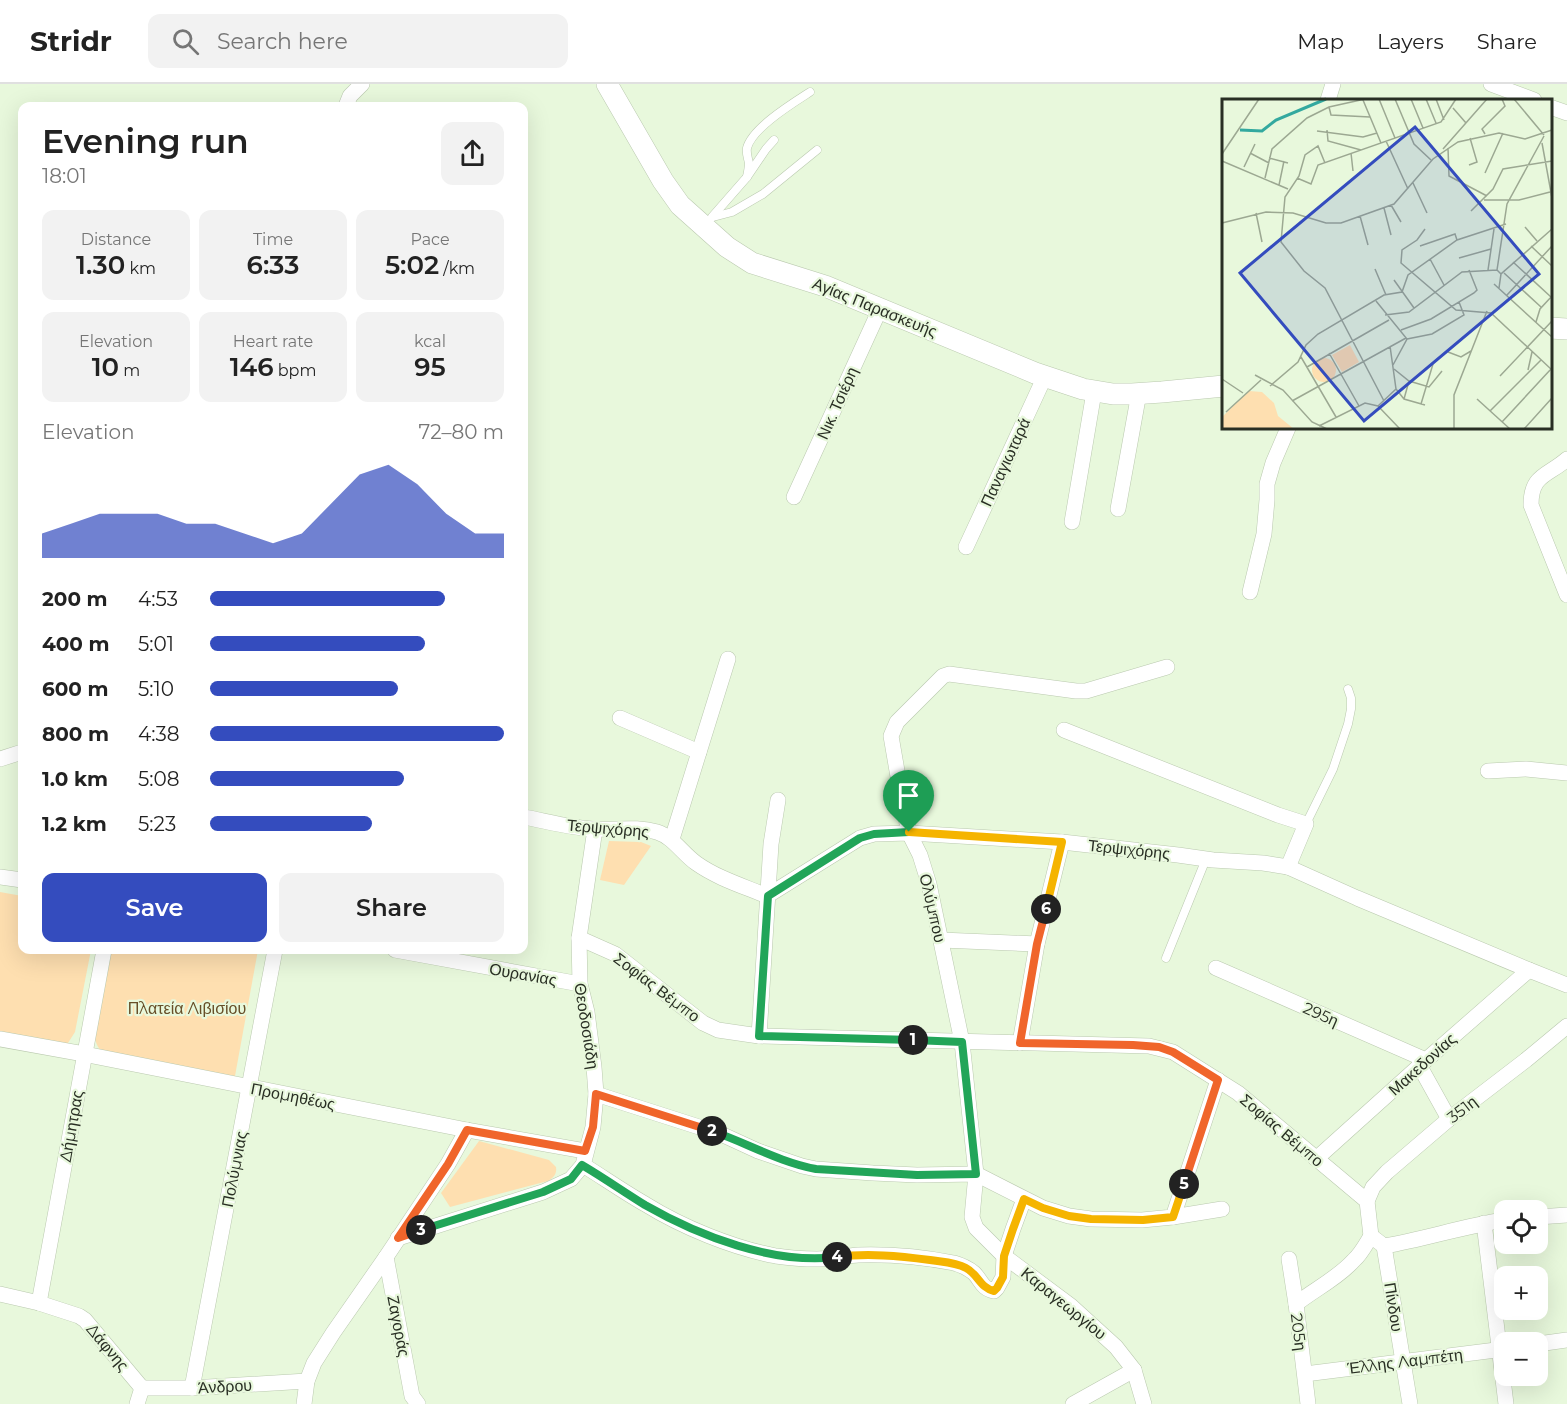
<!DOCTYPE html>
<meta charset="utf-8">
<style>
:root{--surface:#fff;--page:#f2f2f2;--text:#222;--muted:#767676;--line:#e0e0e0;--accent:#344cbe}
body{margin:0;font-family:Montserrat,sans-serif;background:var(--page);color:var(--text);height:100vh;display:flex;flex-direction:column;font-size:22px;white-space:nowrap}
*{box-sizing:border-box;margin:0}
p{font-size:20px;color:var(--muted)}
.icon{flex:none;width:33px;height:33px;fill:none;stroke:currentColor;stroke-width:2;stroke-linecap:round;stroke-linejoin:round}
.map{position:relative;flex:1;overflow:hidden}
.sheet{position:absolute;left:18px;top:18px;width:510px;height:852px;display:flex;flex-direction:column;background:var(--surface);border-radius:12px;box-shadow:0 6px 24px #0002}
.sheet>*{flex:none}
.controls{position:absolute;left:1494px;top:1116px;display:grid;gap:12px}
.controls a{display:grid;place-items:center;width:54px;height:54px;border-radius:12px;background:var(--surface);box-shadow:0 6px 24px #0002;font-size:30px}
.pin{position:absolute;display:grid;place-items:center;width:51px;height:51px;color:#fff;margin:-62px -26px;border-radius:50% 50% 50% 0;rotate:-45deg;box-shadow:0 0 6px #0007}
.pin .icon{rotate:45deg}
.km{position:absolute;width:30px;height:30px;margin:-15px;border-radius:50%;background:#222;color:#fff;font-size:16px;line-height:30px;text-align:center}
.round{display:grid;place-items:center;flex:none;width:63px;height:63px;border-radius:12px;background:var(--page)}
.overview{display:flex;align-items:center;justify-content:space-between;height:102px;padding:0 24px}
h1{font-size:33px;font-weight:600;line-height:45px}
.metrics{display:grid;grid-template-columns:repeat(3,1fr);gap:9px;height:102px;padding:6px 24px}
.metrics div{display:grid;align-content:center;border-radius:12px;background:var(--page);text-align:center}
.metrics b{font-size:26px;font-weight:600}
.metrics small{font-size:16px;font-weight:400}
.metrics p{font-size:16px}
.chart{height:168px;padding:12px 24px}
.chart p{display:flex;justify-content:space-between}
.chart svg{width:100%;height:108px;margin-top:6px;fill:var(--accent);opacity:.7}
.cta{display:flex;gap:12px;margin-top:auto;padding:12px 24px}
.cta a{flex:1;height:69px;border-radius:12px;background:var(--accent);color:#fff;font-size:24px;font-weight:600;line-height:69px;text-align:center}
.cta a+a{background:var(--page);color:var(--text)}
ul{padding:0 24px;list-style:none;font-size:20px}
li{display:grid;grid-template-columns:96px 72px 1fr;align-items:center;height:45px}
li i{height:15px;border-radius:8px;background:var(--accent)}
header{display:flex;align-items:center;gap:36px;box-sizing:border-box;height:84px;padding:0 30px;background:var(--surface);border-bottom:2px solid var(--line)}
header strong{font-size:28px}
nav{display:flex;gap:33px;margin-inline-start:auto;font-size:21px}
.search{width:420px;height:54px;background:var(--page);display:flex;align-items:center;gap:15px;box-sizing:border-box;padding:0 21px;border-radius:12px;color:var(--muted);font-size:22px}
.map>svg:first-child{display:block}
</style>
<header>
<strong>Stridr</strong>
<div class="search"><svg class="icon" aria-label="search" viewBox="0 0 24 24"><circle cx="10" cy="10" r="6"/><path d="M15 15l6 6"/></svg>Search here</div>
<nav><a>Map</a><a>Layers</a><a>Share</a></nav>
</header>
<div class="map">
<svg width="1567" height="1320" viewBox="0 0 1567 1320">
<rect width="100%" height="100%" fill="#e8f8dc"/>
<g fill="#fedfb0">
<polygon points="609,757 641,758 651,762 624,801 600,796"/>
<polygon points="0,808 22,812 22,866 91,866 75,948 68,959 54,962 0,952"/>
<path d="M109 866H258L235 992 106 971C98 965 96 960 94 951Z"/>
<path d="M479 1057 549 1076 556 1083C557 1090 554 1093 548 1097L450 1123 441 1109Z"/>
</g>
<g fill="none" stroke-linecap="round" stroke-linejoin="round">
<defs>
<g id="lane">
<path d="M747 93C748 88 749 83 749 79 748 74 746 70 747 64 752 44 793 19 810 8"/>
<polyline points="712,133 747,93 766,65 774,56"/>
<polyline points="713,133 732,128 763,110 817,66"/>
<polyline points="1306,740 1333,685 1348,640 1351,625 1351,614 1348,605"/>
<polyline points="1166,874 1206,775"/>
</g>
<g id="street">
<polyline points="1491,0 1534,16"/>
<polyline points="1328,16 1333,0"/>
<polyline points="346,22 350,12 362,0"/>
<polyline points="1550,23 1567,29"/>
<path d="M1567 375C1548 392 1531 390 1531 421L1567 511"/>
<polyline points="794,413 880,225"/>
<polyline points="1118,425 1139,309"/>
<polyline points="1072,438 1094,308"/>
<polyline points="966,463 1045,292"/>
<polyline points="1250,508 1264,450 1267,416 1267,400 1273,379 1288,344"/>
<polyline points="620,634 699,668"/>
<polyline points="1064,646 1278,731 1306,740 1288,783"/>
<polyline points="0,675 22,668"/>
<polyline points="1488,687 1526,685 1567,689"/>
<path d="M524 733C546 737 574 745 597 745 617 746 637 742 657 748 673 753 682 769 696 779 717 794 743 802 767 812L852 759 860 754 874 750 909 749 1062 758 1178 771 1213 776 1263 779 1288 783 1357 814 1529 886 1567 901"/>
<polyline points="672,755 728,575"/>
<polyline points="0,793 22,796"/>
<polyline points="579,854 615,870 703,939 718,946 759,952 1149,962 1173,968 1238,1009 1367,1117 1371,1152"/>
<polyline points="941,856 1037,860"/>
<polyline points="395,866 580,900"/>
<polyline points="1216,884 1426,976"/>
<polyline points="759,952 771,760 778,716"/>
<polyline points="0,955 84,970 467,1046 585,1067"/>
<polyline points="1020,959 1037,860 1062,758"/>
<polyline points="1419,981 1449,1035"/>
<polyline points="596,1010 721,1050 758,1067 802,1082 816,1085 873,1089 917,1091 976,1090 1043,1124 1069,1132 1091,1135 1142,1136 1173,1133 1218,996"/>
<polyline points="1316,1075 1426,976 1529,886"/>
<path d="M583 1081C604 1094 624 1108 645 1120 682 1143 733 1164 776 1172 789 1174 804 1175 817 1175 831 1175 845 1172 858 1171 890 1170 923 1173 954 1179 961 1181 969 1185 974 1189 981 1196 982 1205 994 1207L997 1204 1003 1193 1004 1172 1013 1145 1024 1115"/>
<polyline points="1367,1117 1373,1103 1387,1088 1449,1035 1526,976 1567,942"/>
<polyline points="1173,1133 1222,1125"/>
<polyline points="1538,1133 1567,1131"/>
<polyline points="1484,1139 1506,1320"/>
<polyline points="398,1154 543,1108 571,1095 583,1081 593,1043 596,1010 594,983 587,928 580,900 579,854 595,745"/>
<polyline points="1384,1162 1410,1320"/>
<polyline points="386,1173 412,1312 418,1320"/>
<polyline points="1289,1175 1296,1220 1308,1320"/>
<polyline points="0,1210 39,1219 79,1232 85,1236 142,1304"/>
<polyline points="39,1219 104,866"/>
<path d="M1296 1220C1315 1205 1338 1194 1354 1176 1361 1170 1366 1160 1371 1152L1384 1162C1425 1155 1464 1142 1504 1136"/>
<polyline points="1538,1260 1567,1256"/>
<polyline points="1305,1290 1504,1265"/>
<polyline points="142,1304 192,1304 307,1297"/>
<polyline points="192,1304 275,866"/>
<polyline points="137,1320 142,1304"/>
<polyline points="304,1320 307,1297 314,1279 333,1249 386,1173 448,1080 467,1046"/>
<polyline points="1073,1320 1134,1286"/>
<polyline points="1144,1320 1134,1286 1116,1263 1071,1222 1004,1172 976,1144 972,1133 976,1090 962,958 929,800 920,771 909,749 901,710 891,652 897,638 943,592 949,590 1076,607 1086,607 1167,583"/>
</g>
<g id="secondary">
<polyline points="607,0 663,97 680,121 727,163 752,179 825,202 1035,289 1083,305 1113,310 1132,310 1162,308 1224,302"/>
<polyline points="1550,244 1567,245"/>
</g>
</defs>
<use href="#lane" stroke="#bac9af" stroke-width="9"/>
<use href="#street" stroke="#bac9af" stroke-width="16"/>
<use href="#secondary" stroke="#bac9af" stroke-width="22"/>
<use href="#lane" stroke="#fff" stroke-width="8"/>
<use href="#street" stroke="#fff" stroke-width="15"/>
<use href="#secondary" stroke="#fff" stroke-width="21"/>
</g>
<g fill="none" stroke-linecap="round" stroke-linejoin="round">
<defs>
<polyline id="split-1" points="909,748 874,750 860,754 768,812 759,952 913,956"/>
<path id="split-2" d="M712 1047C747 1059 779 1078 816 1085L917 1091 976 1090 962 958 913 956"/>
<polyline id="split-3" points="421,1146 398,1154 448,1080 467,1046 585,1067 593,1043 596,1010 712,1047"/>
<path id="split-4" d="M421 1146 543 1108 571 1095 582 1081C604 1094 624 1108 645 1121 699 1152 774 1181 837 1173"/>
<path id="split-5" d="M837 1173C868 1169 899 1172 930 1176 942 1178 955 1178 966 1184 978 1190 980 1204 994 1207L997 1204 1003 1193 1004 1172 1013 1145 1024 1115 1043 1124 1069 1132 1091 1135 1143 1136 1173 1133 1184 1100"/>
<polyline id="split-6" points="1046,825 1037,860 1020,959 1133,961 1159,963 1173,968 1218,996 1184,1100"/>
<polyline id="split-7" points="909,748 1062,758 1046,825"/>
</defs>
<use href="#split-1" stroke="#fff" stroke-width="12"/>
<use href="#split-2" stroke="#fff" stroke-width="12"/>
<use href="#split-3" stroke="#fff" stroke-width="12"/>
<use href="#split-4" stroke="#fff" stroke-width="12"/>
<use href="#split-5" stroke="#fff" stroke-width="12"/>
<use href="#split-6" stroke="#fff" stroke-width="12"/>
<use href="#split-7" stroke="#fff" stroke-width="12"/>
<use href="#split-1" stroke="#22a559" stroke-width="8"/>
<use href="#split-2" stroke="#22a559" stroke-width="8"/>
<use href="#split-3" stroke="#f0652b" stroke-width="8"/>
<use href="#split-4" stroke="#22a559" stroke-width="8"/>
<use href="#split-5" stroke="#f5b400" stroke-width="8"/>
<use href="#split-6" stroke="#f0652b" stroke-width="8"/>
<use href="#split-7" stroke="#f5b400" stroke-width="8"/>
</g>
<g text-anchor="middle" stroke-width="4.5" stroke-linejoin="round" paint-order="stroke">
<g font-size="16" fill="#292f24" stroke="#e8f8dc">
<text transform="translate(875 223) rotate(22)" y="6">Αγίας Παρασκευής</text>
<text transform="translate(837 319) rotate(-66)" y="6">Νικ. Τσιέρη</text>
<text transform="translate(1005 378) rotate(-65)" y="6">Παναγιωταρά</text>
<text transform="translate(608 744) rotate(5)" y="6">Τερψιχόρης</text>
<text transform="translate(1129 765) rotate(6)" y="6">Τερψιχόρης</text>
<text transform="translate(933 824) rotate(77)" y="6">Ολύμπου</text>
<text transform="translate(523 890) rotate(10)" y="6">Ουρανίας</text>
<text transform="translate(657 903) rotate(37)" y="6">Σοφίας Βέμπο</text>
<text transform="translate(1321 930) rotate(24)" y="6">295η</text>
<text transform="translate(587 942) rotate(81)" y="6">Θεοδοσιάδη</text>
<text transform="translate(1422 980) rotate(-42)" y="6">Μακεδονίας</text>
<text transform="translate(293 1012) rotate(11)" y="6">Προμηθέως</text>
<text transform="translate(1462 1025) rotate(-38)" y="6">351η</text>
<text transform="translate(71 1042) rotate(-80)" y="6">Δήμητρας</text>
<text transform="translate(1282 1046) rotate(40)" y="6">Σοφίας Βέμπο</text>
<text transform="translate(234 1085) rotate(-79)" y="6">Πολύμνιας</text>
<text transform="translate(1064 1219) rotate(39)" y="6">Καραγεωργίου</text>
<text transform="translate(1394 1223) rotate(81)" y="6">Πίνδου</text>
<text transform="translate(399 1242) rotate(79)" y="6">Ζαγοράς</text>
<text transform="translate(1299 1248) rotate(83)" y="6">205η</text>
<text transform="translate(108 1263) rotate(50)" y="6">Δάφνης</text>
<text transform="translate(1405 1277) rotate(-7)" y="6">Έλλης Λαμπέτη</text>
<text transform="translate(225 1302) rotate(-3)" y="6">Άνδρου</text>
</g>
<g font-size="16" fill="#674f28" stroke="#e8f8dc">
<text x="187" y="930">Πλατεία Λιβισίου</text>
</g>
</g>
<g transform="translate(1222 15)">
<rect width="330" height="330" fill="#e8f8dc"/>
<path d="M128 246 137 263 120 273 110 256ZM90 271a12 12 0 1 1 24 0a12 12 0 1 1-24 0ZM27 292 40 293 52 304 56 317 72 330H0V318Z" fill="#fedfb0"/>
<path fill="none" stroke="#33a99f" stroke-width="3" d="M18 31 40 32 54 21 104 0"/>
<path fill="none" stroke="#9ca892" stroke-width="1.5" d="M157 0 173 39M173 0 192 45 209 61M189 0 201 29M204 0 214 24M214 0 222 21M292 0 322 36M141 1 159 44M107 8 109 16 148 18M231 9 244 24M105 31 106 42 139 51M95 32 141 38 155 34M263 35 260 30 283 7 280 0M164 42 186 90M320 44 330 99M226 49 227 77 265 97M221 50 265 0M28 54 47 64M129 54 131 72M0 55 37 0M47 59 66 64M0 62 66 90M103 64 96 47 83 56 77 77 63 98 59 143 82 172 103 189 162 302M247 66 255 63 248 39M22 68 33 45M263 74 281 34M43 79 50 50 85 19 107 8 143 0M75 79 89 85 96 66 219 23 234 0M191 84 205 114M57 86 62 62M262 101H297L328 93M169 106 179 123M162 109 169 136M249 112 271 90 281 70 330 62M34 114 40 143M138 117 146 146M0 124 44 113 71 114 104 124H119L172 105 211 60 236 43 277 34 303 40 330 31M303 128 315 142M203 130 195 141 180 151 179 164 234 211 269 214 330 271M198 147 233 135 235 141M309 147 330 167M237 159 269 150M208 160 222 186M291 163 329 198M153 170 164 196M266 171 272 130M275 171 285 105 322 37M282 174 319 208M172 181 192 209M272 185 330 238M277 189 279 175 330 130M285 196 330 147M154 202 185 240 171 266M163 216 187 213 240 173 275 171 279 175M314 223 318 210 330 197M179 231 209 220 252 194 255 191 247 171M185 240 210 235 242 216 237 203M168 247 174 290 182 300 203 306M226 253 239 258 249 252M107 254 137 307M79 258 114 318M85 268 167 221M172 270 187 282 207 288 220 272M306 271 310 253M33 276 61 291 90 323 105 330M278 277 330 222M0 280 21 294M48 287 76 263 84 246 96 235 162 196 180 193 186 176 235 141 284 125M182 300 187 282M255 300 288 330M70 302 184 239M199 305 211 265M156 307 178 330M156 307 174 290M268 312 319 261M4 313 39 281M280 323 329 270M97 327 143 304 156 307M232 330V296L265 212M302 330 330 299"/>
<path fill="#344cbe" fill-opacity="0.15" stroke="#344cbe" stroke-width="3" d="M193 28 317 175 142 322 18 174Z"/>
<rect width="330" height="330" fill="none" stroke="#292f24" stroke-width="3"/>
</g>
</svg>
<div class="controls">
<a><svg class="icon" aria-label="locate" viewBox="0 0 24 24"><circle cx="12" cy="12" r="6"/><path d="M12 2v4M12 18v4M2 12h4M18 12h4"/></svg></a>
<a>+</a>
<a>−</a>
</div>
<div class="pin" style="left:909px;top:748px;background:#1e9e55"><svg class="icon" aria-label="arrive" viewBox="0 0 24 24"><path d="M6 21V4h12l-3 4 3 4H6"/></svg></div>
<b class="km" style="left:913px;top:956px">1</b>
<b class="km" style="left:712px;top:1047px">2</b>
<b class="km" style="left:421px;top:1146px">3</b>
<b class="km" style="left:837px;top:1173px">4</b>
<b class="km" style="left:1184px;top:1100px">5</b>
<b class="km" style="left:1046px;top:825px">6</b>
<section class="sheet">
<div class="overview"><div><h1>Evening run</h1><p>18:01</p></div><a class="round"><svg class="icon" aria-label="share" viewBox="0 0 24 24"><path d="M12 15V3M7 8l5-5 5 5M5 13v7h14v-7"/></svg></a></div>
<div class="metrics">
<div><p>Distance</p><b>1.30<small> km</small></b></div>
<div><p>Time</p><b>6:33</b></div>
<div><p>Pace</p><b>5:02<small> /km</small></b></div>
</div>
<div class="metrics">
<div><p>Elevation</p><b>10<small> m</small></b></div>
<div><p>Heart rate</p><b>146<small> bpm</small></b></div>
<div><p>kcal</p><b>95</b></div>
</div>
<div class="chart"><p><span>Elevation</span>72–80 m</p>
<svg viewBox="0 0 160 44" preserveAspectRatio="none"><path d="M0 44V34L10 30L20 26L30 26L40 26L50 30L60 30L70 34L80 38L90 34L100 22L110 10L120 6L130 14L140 26L150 34L160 34V44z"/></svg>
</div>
<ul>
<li><b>200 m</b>4:53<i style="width:80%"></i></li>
<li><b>400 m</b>5:01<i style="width:73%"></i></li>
<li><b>600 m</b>5:10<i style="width:64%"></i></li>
<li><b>800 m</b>4:38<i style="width:100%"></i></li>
<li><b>1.0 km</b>5:08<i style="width:66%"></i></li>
<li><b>1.2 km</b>5:23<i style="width:55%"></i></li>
</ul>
<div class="cta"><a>Save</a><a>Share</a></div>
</section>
</div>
